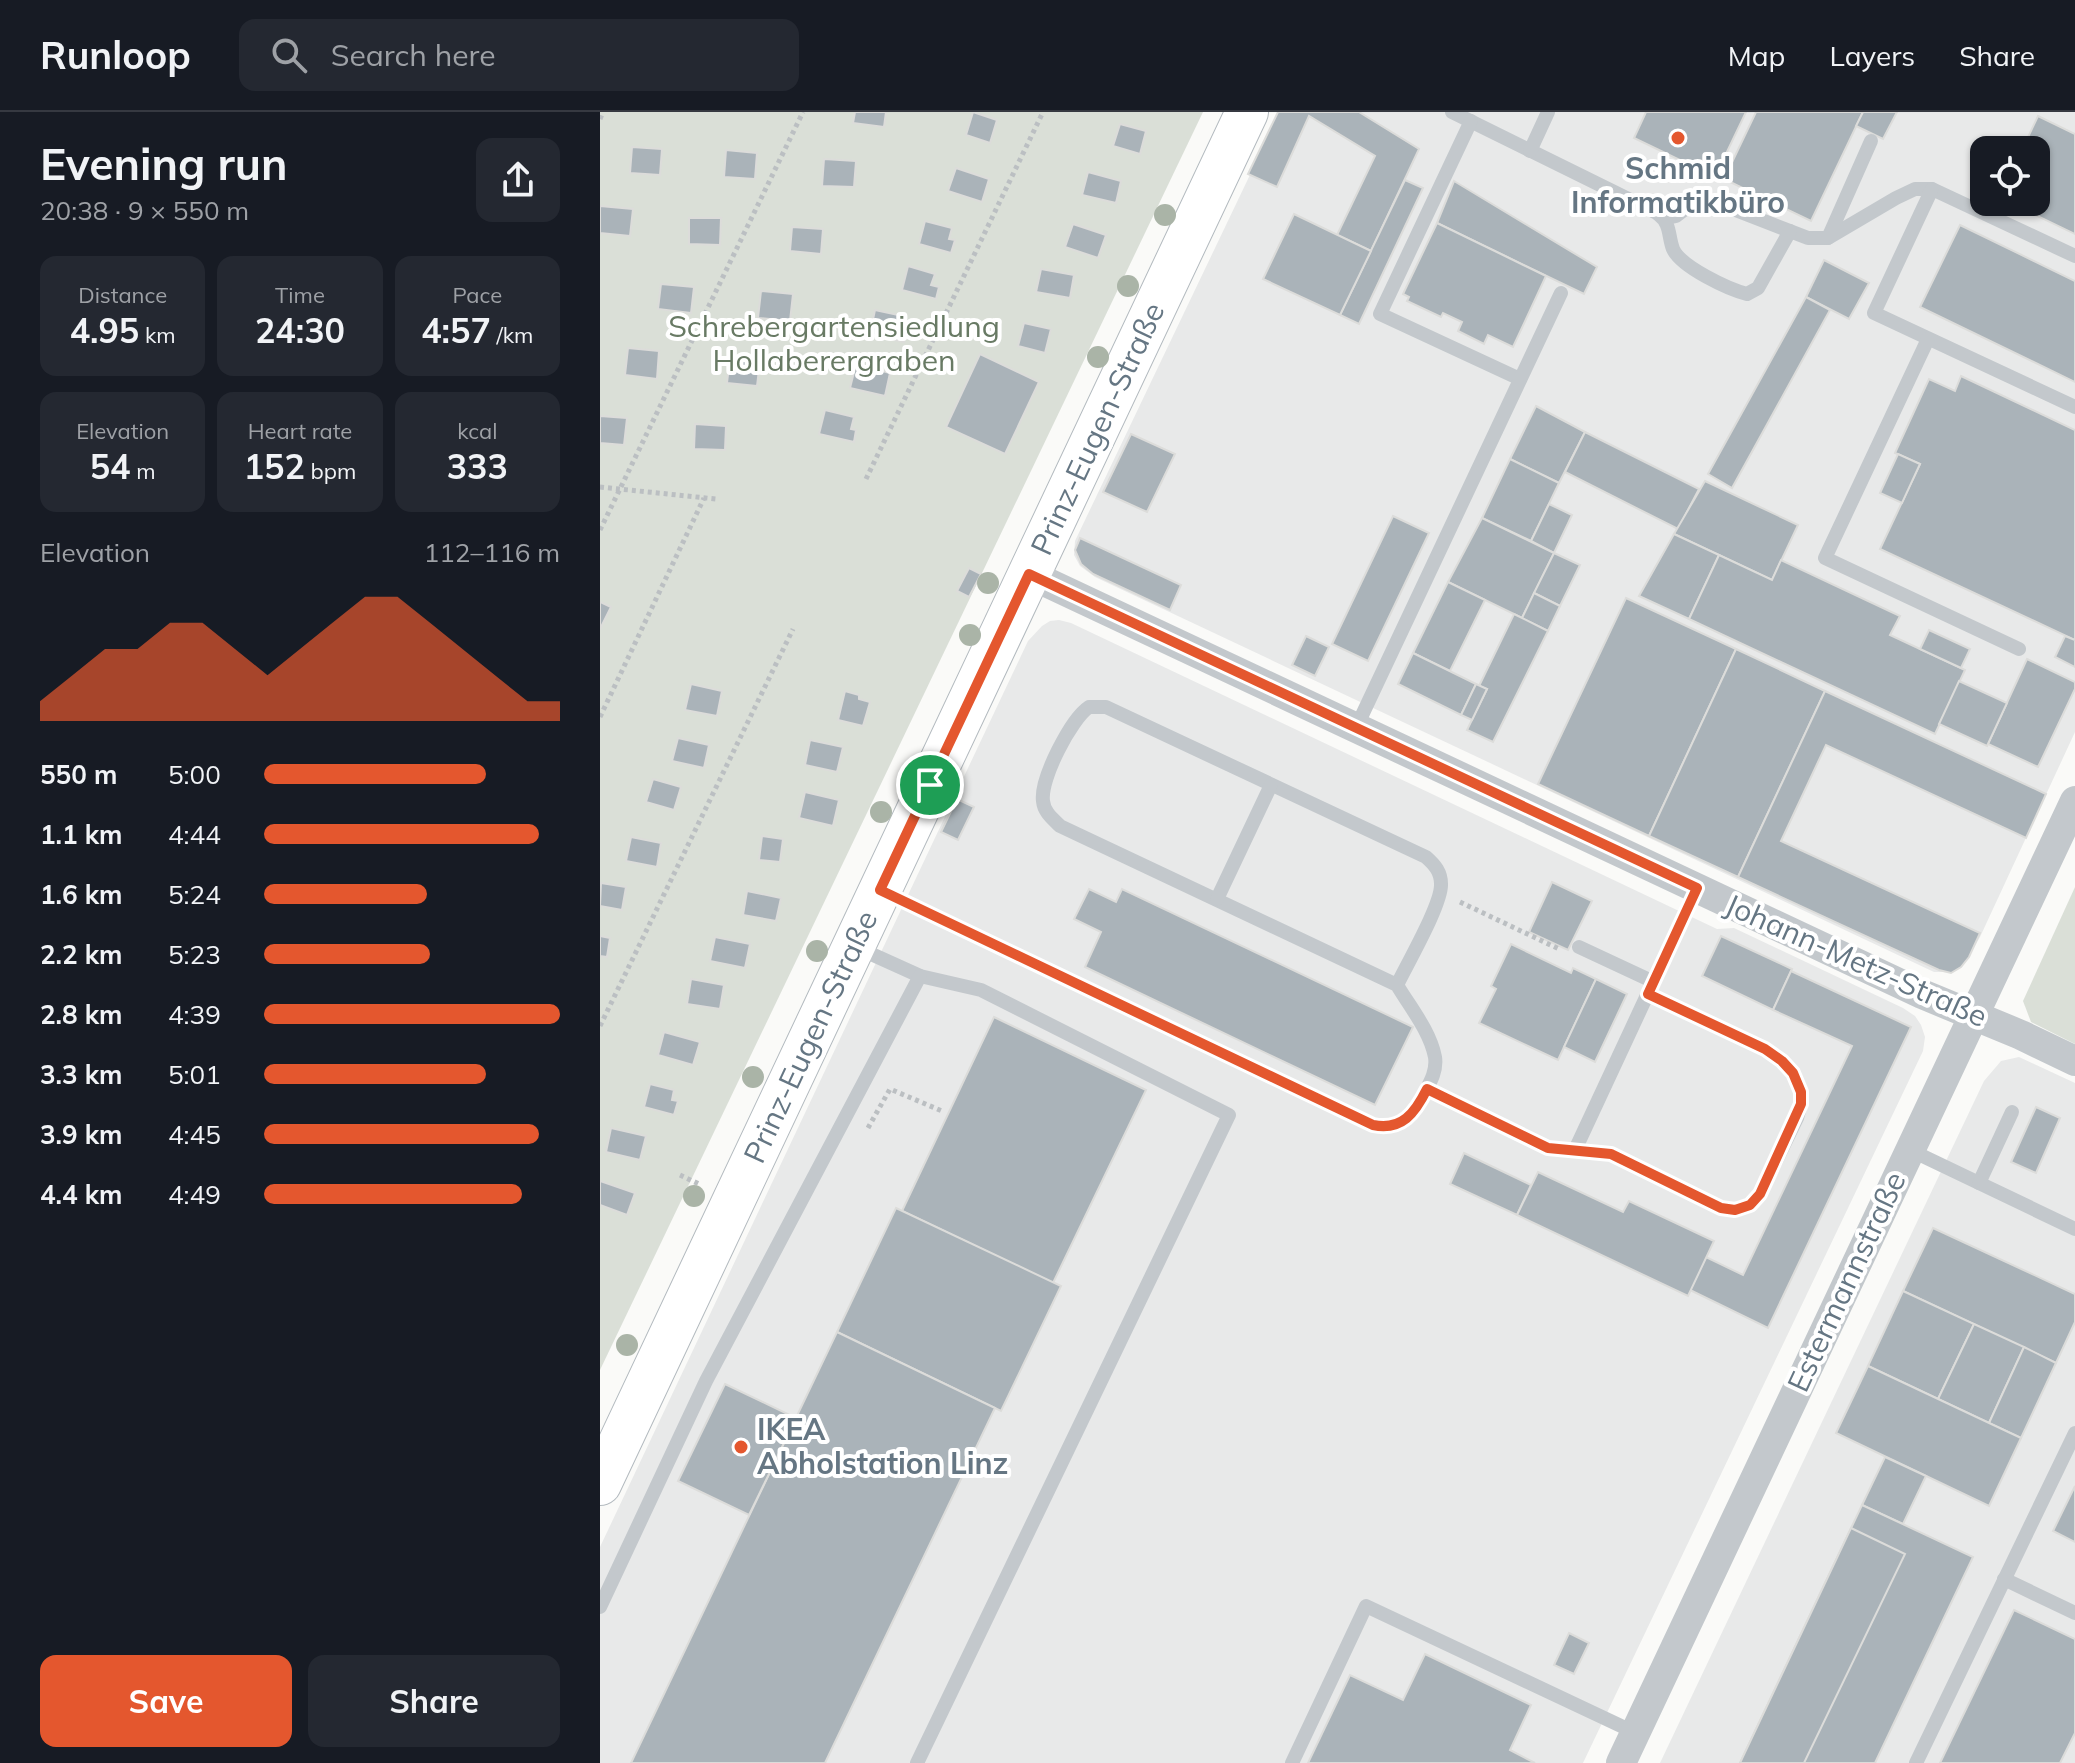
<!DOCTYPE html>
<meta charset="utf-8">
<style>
:root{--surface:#171b24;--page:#242831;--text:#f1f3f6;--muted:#9ea1a6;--line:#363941;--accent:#e4572e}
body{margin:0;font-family:Mulish,sans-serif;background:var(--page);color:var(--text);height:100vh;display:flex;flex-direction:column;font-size:30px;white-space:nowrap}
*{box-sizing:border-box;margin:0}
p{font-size:26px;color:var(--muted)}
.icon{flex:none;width:44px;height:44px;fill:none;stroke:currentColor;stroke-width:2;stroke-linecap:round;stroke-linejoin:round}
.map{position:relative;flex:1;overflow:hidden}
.panel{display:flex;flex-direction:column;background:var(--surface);width:600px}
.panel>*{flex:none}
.fabs{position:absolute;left:1370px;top:24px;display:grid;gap:16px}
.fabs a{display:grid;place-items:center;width:80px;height:80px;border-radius:16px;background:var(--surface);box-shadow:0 2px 6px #0004;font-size:40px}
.pin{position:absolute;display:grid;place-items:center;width:68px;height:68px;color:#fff;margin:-34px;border:4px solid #fff;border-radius:50%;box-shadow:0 2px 8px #0007}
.round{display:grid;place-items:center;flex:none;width:84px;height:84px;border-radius:16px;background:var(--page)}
.head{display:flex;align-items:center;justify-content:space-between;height:136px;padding:0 40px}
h1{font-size:44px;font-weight:700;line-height:60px}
.stats{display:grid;grid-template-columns:repeat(3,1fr);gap:12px;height:136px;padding:8px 40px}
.stats div{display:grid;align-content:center;border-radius:16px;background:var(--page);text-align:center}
.stats b{font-size:34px;font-weight:700}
.stats small{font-size:22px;font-weight:400}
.stats p{font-size:22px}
.chart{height:224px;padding:16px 40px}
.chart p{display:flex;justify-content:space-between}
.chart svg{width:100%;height:144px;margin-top:8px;fill:var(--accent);opacity:.7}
.button{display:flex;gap:16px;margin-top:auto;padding:16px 40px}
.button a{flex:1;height:92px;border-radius:16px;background:var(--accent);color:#fff;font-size:32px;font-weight:700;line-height:92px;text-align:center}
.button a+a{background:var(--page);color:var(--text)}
ul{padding:0 40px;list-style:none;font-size:26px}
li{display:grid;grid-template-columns:128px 96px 1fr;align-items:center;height:60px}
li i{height:20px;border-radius:10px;background:var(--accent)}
header{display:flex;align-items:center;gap:48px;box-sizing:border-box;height:112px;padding:0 40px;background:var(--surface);border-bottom:2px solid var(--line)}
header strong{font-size:38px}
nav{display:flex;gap:44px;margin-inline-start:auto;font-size:28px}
.search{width:560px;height:72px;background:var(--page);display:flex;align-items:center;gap:20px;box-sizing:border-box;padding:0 28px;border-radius:16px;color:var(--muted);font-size:30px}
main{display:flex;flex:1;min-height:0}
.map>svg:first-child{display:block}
</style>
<header>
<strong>Runloop</strong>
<div class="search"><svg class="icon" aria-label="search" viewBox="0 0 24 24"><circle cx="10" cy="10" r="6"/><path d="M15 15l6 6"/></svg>Search here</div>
<nav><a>Map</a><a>Layers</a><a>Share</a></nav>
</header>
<main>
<section class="panel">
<div class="head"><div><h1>Evening run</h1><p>20:38 · 9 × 550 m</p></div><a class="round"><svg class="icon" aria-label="share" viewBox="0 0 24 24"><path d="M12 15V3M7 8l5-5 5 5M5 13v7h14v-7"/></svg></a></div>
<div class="stats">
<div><p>Distance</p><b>4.95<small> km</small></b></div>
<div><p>Time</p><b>24:30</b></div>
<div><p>Pace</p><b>4:57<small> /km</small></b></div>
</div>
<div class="stats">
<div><p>Elevation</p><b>54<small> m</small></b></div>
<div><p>Heart rate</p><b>152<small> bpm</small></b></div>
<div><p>kcal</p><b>333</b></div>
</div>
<div class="chart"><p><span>Elevation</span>112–116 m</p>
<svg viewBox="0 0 160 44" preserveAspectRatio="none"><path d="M0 44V38L10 30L20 22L30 22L40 14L50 14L60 22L70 30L80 22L90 14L100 6L110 6L120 14L130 22L140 30L150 38L160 38V44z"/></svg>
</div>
<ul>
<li><b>550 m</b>5:00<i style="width:75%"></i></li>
<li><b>1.1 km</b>4:44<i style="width:93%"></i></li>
<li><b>1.6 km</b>5:24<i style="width:55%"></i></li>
<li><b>2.2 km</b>5:23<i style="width:56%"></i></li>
<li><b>2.8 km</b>4:39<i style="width:100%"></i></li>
<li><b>3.3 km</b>5:01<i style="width:75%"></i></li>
<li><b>3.9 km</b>4:45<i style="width:93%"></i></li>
<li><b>4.4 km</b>4:49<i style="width:87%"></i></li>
</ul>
<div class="button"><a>Save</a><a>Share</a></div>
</section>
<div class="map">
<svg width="1475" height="1651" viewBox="0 0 1475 1651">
<rect width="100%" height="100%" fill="#fafaf8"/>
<g fill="#e8e9e9" fill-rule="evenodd">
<path d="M680 0H1475V620L1380 825 1366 849 1357 856 1344 860H1334L495 465 480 454 474 443 475 429ZM1384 38H1436V90H1384Z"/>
<polygon points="459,508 471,511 1117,817 1134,816 1303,896 1315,904 1321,913 1325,925 1323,939 983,1651 0,1651 0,1435 428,529 442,514 450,509"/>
<polygon points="1419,945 1475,971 1475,1651 1060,1651 1384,969 1401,949"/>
</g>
<g fill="#dadfd7">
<polygon points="0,0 603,0 0,1258"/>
<polygon points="1475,775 1475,932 1431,910 1423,889"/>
</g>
<g fill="#aab3b9" stroke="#dcdcda" stroke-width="2">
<polygon points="255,0 286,0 284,15 253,11"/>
<polygon points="373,0 397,8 390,31 366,23"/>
<polygon points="678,0 759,0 819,37 771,139 737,123 775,44 709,4 677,75 648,62"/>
<polygon points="1046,0 1146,0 1115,65 1034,26"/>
<polygon points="1156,0 1263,0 1211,109 1124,67"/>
<polygon points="1263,0 1297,0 1283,27 1256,14"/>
<polygon points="1438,4 1475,22 1475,122 1408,90 1436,90 1436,38 1422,38"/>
<polygon points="520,12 546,19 540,42 513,34"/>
<polygon points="32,35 62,37 60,63 30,61"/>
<polygon points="126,38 157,41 155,67 124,65"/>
<polygon points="224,47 256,49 254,75 222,74"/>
<polygon points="356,56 389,67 382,90 348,79"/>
<polygon points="488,60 521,69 516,91 482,83"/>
<polygon points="805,68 823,76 759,212 740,203"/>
<polygon points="854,69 997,155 984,182 837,111"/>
<polygon points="0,94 33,97 30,124 0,121"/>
<polygon points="694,102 771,139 740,203 663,167"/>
<polygon points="89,106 121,106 120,133 89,132"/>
<polygon points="325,109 352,116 349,127 355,128 351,141 319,132"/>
<polygon points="837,111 946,164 913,235 888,223 884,232 858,219 862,210 843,201 841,205 807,189 809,185 803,182"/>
<polygon points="473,112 506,123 498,146 465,135"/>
<polygon points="1360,113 1475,169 1475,270 1320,195"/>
<polygon points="192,115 223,117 221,142 190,139"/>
<polygon points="1224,148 1269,171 1249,207 1206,185"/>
<polygon points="308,154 335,162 331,173 339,175 336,187 302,178"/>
<polygon points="441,157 474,163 470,186 436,180"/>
<polygon points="61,172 94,175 91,201 58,197"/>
<polygon points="161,179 193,182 190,209 158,206"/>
<polygon points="1206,185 1230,198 1132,376 1108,362"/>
<polygon points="275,198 303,204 300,216 307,217 304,230 270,222"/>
<polygon points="424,211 451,217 445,241 418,234"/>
<polygon points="28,236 59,239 57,267 25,263"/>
<polygon points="380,242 439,270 405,342 346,315"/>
<polygon points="130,246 160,249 157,274 127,271"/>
<polygon points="256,252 290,261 285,284 250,276"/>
<polygon points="1361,264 1475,318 1475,528 1280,437 1320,352 1295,341 1329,267 1355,279"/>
<polygon points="936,294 985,320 959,371 910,347"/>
<polygon points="225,298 254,305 251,317 256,318 254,330 219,322"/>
<polygon points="0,304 27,306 24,333 0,331"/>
<polygon points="95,312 126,314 125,338 94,337"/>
<polygon points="985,320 1099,377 1078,417 965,360"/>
<polygon points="531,322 575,342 547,400 503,380"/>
<polygon points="1298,342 1320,352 1302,391 1280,381"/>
<polygon points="910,347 959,371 931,429 882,406"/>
<polygon points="1105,369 1198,413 1172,468 1074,422"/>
<polygon points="949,392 972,403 954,441 931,429"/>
<polygon points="793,404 829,421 768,549 732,532"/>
<polygon points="882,406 954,441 922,506 848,470"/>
<polygon points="1074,422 1119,443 1089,507 1039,484"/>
<polygon points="480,426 581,473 570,498 493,462 481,452 475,438"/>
<polygon points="954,441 980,453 960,494 934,481"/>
<polygon points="1119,443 1172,468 1181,448 1300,504 1290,523 1365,558 1335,622 1089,507"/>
<polygon points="369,456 381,462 369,485 357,479"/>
<polygon points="848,470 885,488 850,559 813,541"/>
<polygon points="934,481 960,494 948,519 922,506"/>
<polygon points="1026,486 1136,537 1049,724 938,672"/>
<polygon points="0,490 11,495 0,517"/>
<polygon points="914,502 948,519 893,630 867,618 887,577 879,574"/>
<polygon points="1329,518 1370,537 1361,556 1320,537"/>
<polygon points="706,524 729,535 715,564 692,553"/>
<polygon points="1465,524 1475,528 1475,555 1455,545"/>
<polygon points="1136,537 1225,579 1138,765 1049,724"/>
<polygon points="813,541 876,572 861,603 798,572"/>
<polygon points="1427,547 1475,570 1475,577 1438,655 1388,632"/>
<polygon points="1359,569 1407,591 1387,634 1339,612"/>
<polygon points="91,572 122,579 117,604 85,598"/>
<polygon points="876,572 887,577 872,608 861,603"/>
<polygon points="245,579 259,583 259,587 270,590 263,614 238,608"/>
<polygon points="1225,579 1446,682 1426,726 1226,633 1181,729 1380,821 1369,845 1361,855 1351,861 1339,858 1138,765"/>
<polygon points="78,626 109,633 104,656 72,649"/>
<polygon points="210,628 243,635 237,660 205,653"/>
<polygon points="53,667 81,675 74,698 46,690"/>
<polygon points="205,680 239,688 233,714 199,706"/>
<polygon points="357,687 374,695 358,728 341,720"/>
<polygon points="162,724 183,727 180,750 159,748"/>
<polygon points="31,725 61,731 57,755 26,749"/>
<polygon points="952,770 992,789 968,838 929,820"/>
<polygon points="1,771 26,775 22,798 0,794"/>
<polygon points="489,777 516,790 522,777 813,915 775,993 485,855 501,820 474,807"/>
<polygon points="147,779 181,786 176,809 143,803"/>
<polygon points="0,824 10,826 7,845 0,844"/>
<polygon points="1121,824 1192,857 1173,898 1102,864"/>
<polygon points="115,825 150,832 145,856 110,849"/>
<polygon points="911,832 971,861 973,856 996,867 958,948 879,911 896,877 891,874"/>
<polygon points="1191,859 1311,915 1168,1216 1090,1178 1106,1145 1143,1163 1252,934 1173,898"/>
<polygon points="91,867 124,873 120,897 87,892"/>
<polygon points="996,867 1027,882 995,950 964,935"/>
<polygon points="394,905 546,978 453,1171 302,1099"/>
<polygon points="64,920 100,930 93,953 58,943"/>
<polygon points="50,972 74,978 72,988 78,989 74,1003 44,995"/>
<polygon points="1436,995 1460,1006 1436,1061 1411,1050"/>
<polygon points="11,1016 46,1024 40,1048 6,1040"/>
<polygon points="864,1041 931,1073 917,1103 850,1072"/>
<polygon points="938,1060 1023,1100 1029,1089 1114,1129 1088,1184 917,1103"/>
<polygon points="0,1069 35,1081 27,1103 0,1093"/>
<polygon points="296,1096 461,1174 401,1299 237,1220"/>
<polygon points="1333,1116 1475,1182 1475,1210 1456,1251 1303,1179"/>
<polygon points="1303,1179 1374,1212 1338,1287 1268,1254"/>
<polygon points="1374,1212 1424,1235 1389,1311 1338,1287"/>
<polygon points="237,1220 395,1296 225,1651 31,1651"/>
<polygon points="1424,1235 1456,1251 1421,1326 1389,1311"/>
<polygon points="1268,1254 1421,1326 1389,1394 1236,1321"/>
<polygon points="125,1272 196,1306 149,1403 78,1369"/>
<polygon points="1285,1345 1326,1364 1303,1412 1262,1393"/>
<polygon points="1475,1374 1475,1430 1453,1419"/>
<polygon points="1262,1393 1373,1445 1275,1651 1140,1651"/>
<polygon points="1251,1416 1305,1442 1204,1651 1140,1651"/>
<polygon points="1414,1498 1475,1527 1475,1621 1460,1651 1340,1651"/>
<polygon points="969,1521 989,1531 974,1562 954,1553"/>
<polygon points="825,1542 931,1593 910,1638 935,1651 708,1651 750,1563 803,1588"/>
</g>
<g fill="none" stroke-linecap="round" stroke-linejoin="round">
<defs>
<polyline id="secondary" points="0,1372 647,0"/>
</defs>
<use href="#secondary" stroke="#b3babf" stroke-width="44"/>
<g stroke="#bbbfc2" stroke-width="5" stroke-dasharray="4 4" stroke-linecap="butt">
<polyline points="0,7 3,0"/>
<polyline points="266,367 443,0"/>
<polyline points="0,375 116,387"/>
<polyline points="0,418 203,0"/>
<polyline points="0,605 104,386"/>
<polyline points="860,790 959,837"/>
<polyline points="0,914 193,517"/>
<polyline points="268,1016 290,977 342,999"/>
<polyline points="80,1063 101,1073"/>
</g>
<g stroke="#c3c8cc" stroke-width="14">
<polyline points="852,0 1067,106 1076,104 1093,91 1104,88 1115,90 1208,126 1228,126 1296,86 1315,77 1332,77 1475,144"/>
<polyline points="871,9 780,202 920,267"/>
<polyline points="930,39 948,0"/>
<polyline points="1332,77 1274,201 1475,295"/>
<path d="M1059 103C1071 112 1068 124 1073 137 1081 155 1128 177 1147 182L1158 176 1190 119"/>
<polyline points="1228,126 1271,29"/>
<polyline points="1328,227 1225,446 1419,537"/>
<polyline points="756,616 961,181"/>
<path d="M284 780 773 1013C801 1019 814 1003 825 980 831 969 837 958 835 945 830 919 810 895 797 873L460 714C452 706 444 700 443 689 440 667 471 607 489 595H506L826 745C835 753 841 760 841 772 842 792 807 852 797 873"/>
<polyline points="617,787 671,673"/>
<polyline points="979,835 1054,870"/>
<polyline points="258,836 320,864 381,878 629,1003 317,1651"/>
<polyline points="827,977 948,1036 1011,1042 1121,1096 1135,1098 1150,1093 1160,1082 1197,1006 1201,992 1201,980 1193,961 1182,949 1165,937 1048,882"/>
<polyline points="975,1038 1097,776"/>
<polyline points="1310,1038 1379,1071 1412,1000"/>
<polyline points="1379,1071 1475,1117"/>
<polyline points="1404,1467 1475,1501"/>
<polyline points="0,1495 106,1269 320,864"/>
<polyline points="692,1651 766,1494 1036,1621"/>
<polyline points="1316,1651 1475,1321"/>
</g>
<g stroke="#c3c8cc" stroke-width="30">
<polyline points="429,462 1322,882 1421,923 1475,949"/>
<polyline points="1021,1651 1475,689"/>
</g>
<use href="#secondary" stroke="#fff" stroke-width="42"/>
</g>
<g fill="#aab4a7">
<circle cx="565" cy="103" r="11"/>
<circle cx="528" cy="174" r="11"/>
<circle cx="498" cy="245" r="11"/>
<circle cx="388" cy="471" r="11"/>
<circle cx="370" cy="523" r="11"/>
<circle cx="281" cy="700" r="11"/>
<circle cx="217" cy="839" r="11"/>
<circle cx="153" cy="965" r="11"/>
<circle cx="94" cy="1084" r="11"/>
<circle cx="27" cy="1233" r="11"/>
</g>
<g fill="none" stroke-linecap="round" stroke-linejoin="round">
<defs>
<path id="route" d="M429 462 1097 776 1048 882 1165 937 1182 949 1193 961 1201 980V992L1160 1082 1150 1093 1135 1098 1121 1096 1011 1042 948 1036 827 977C815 1001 802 1019 773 1013L280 778Z"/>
</defs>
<use href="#route" stroke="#fff" stroke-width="16"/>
<use href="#route" stroke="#e4572e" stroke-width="10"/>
</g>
<g fill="#e4572e" stroke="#fff" stroke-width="3">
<circle cx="1078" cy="26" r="8"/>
<circle cx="141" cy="1335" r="8"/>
</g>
<g text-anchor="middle" stroke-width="8" stroke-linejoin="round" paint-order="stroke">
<g font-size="30" font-weight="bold" fill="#657683" stroke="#fff">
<text x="1078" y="67">Schmid<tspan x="1078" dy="34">Informatikbüro</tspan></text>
<text x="157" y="1328" text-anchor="start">IKEA<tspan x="157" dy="34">Abholstation Linz</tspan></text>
</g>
<g font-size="30" fill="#687a64" stroke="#fff">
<text x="234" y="225">Schrebergartensiedlung<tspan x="234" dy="34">Hollaberergraben</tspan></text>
</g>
<g font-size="30" fill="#657683" stroke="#fff">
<text transform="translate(498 317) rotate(-65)" y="10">Prinz-Eugen-Straße</text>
<text transform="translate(1256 849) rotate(24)" y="10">Johann-Metz-Straße</text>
<text transform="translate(211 925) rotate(-65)" y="10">Prinz-Eugen-Straße</text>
<text transform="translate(1247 1170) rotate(-65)" y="10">Estermannstraße</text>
</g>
</g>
</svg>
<div class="fabs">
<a><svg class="icon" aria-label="locate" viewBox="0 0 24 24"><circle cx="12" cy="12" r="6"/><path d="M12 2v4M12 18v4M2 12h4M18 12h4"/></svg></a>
</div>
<div class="pin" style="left:330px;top:673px;background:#1e9e55"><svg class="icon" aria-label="arrive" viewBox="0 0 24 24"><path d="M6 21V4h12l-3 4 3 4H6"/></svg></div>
</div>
</main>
